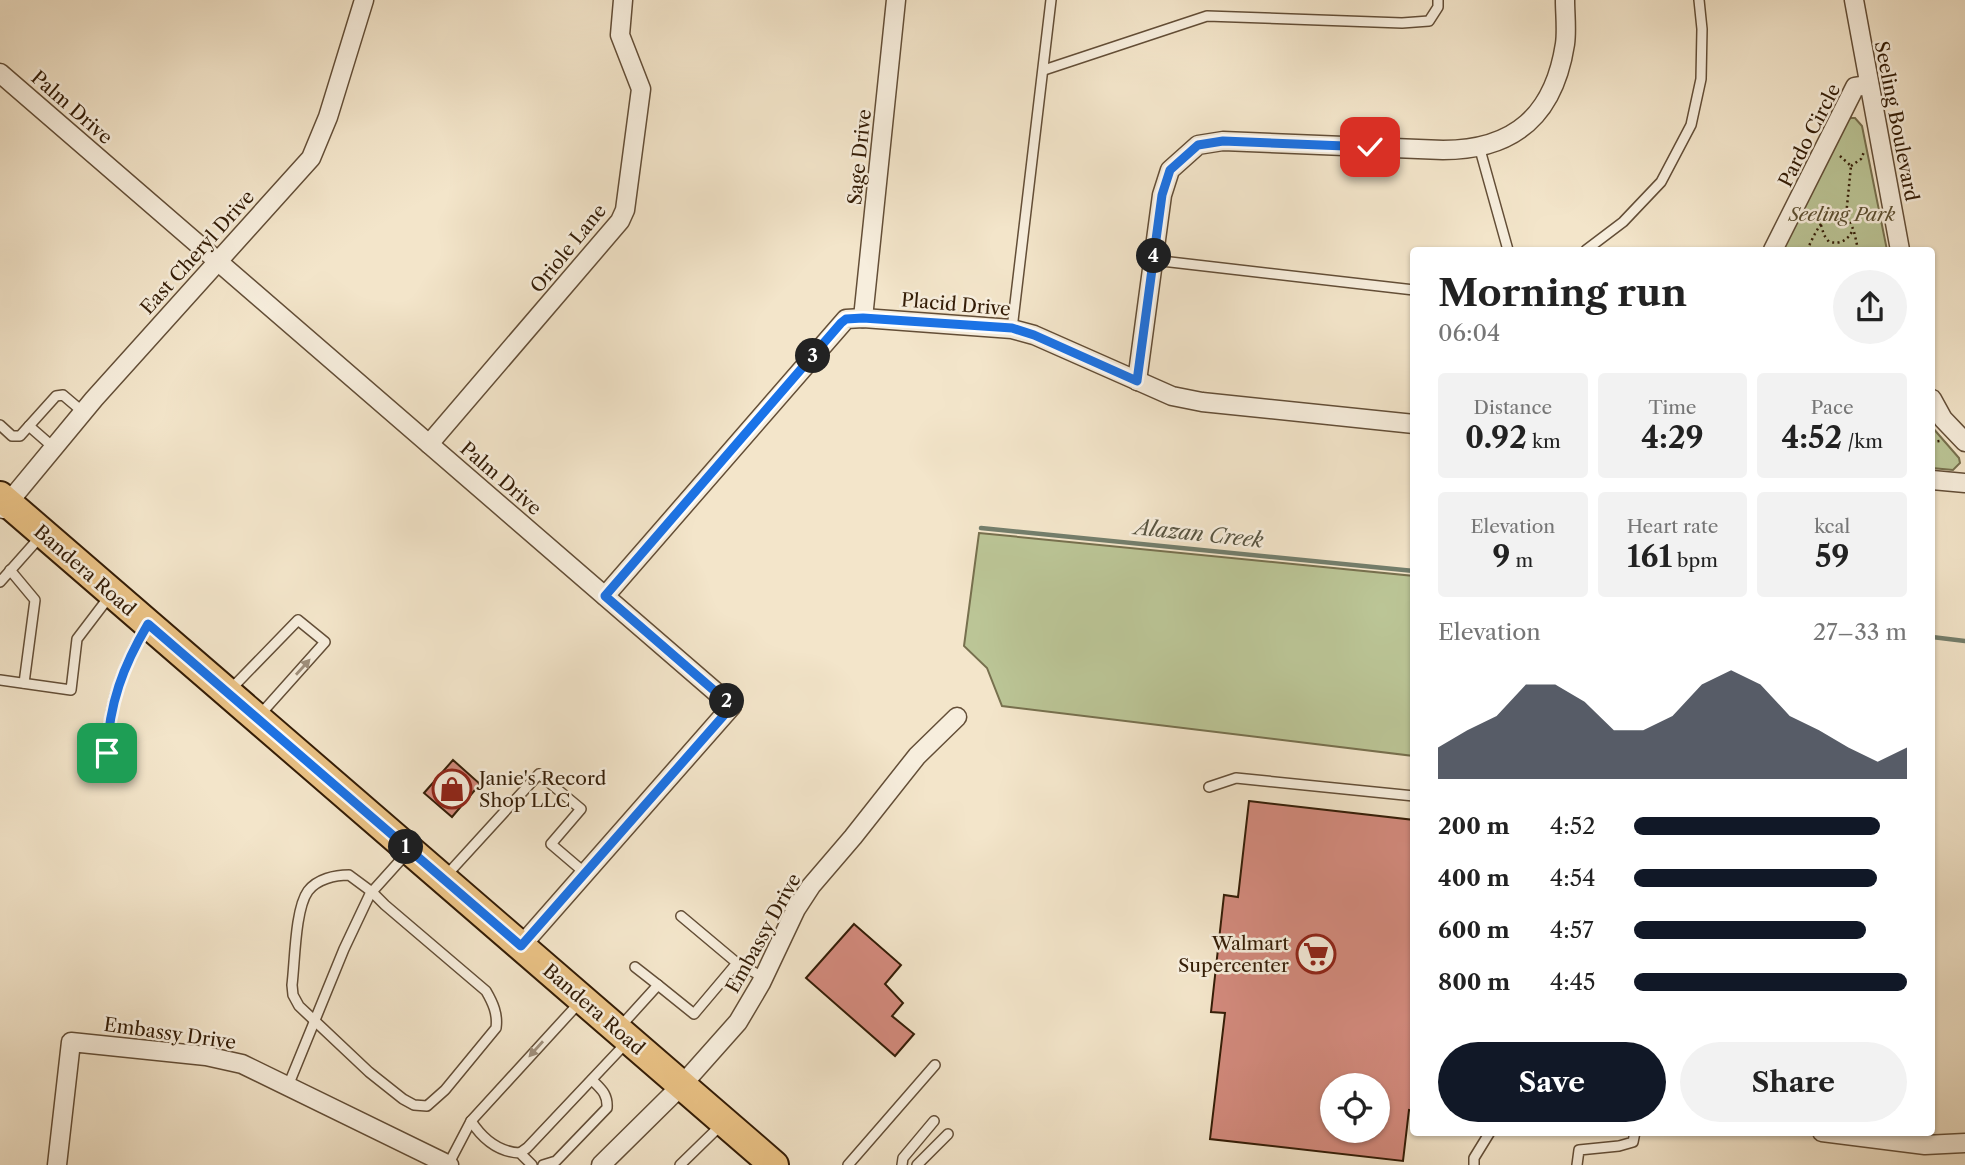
<!DOCTYPE html>
<meta charset="utf-8">
<style>
:root{--surface:#fff;--page:#f2f2f2;--text:#222;--muted:#767676;--accent:#111827}
body{margin:0;font-family:"Libre Caslon Text",serif;background:var(--page);color:var(--text);height:100vh;display:flex;flex-direction:column;font-size:26px;white-space:nowrap}
*{box-sizing:border-box;margin:0}
p{font-size:23px;color:var(--muted)}
.icon{flex:none;width:38px;height:38px;fill:none;stroke:currentColor;stroke-width:2;stroke-linecap:round;stroke-linejoin:round}
.map{position:relative;flex:1;overflow:hidden}
.panel{position:absolute;left:1410px;top:247px;width:525px;height:889px;display:flex;flex-direction:column;background:var(--surface);border-radius:7px;box-shadow:0 2px 5px #0004}
.panel>*{flex:none}
.fabs{position:absolute;left:1320px;top:1073px;display:grid;gap:14px}
.fabs a{display:grid;place-items:center;width:70px;height:70px;border-radius:50%;background:var(--surface);box-shadow:0 2px 5px #0004;font-size:35px}
.pin{position:absolute;display:grid;place-items:center;width:60px;height:60px;color:#fff;margin:-30px;border-radius:14px;box-shadow:0 4px 10px #0006}
.km{position:absolute;width:35px;height:35px;margin:-18px;border-radius:50%;background:#222;color:#fff;font-size:19px;line-height:35px;text-align:center}
.round{display:grid;place-items:center;flex:none;width:74px;height:74px;border-radius:37px;background:var(--page)}
.headline{display:flex;align-items:center;justify-content:space-between;height:119px;padding:0 28px}
h1{font-size:38px;font-weight:800;line-height:52px}
.figures{display:grid;grid-template-columns:repeat(3,1fr);gap:10px;height:119px;padding:7px 28px}
.figures div{display:grid;align-content:center;border-radius:7px;background:var(--page);text-align:center}
.figures b{font-size:30px;font-weight:800}
.figures small{font-size:19px;font-weight:400}
.figures p{font-size:19px}
.chart{height:196px;padding:14px 28px}
.chart p{display:flex;justify-content:space-between}
.chart svg{width:100%;height:126px;margin-top:7px;fill:var(--accent);opacity:.7}
.button{display:flex;gap:14px;margin-top:auto;padding:14px 28px}
.button a{flex:1;height:80px;border-radius:42px;background:var(--accent);color:#fff;font-size:28px;font-weight:800;line-height:80px;text-align:center}
.button a+a{background:var(--page);color:var(--text)}
ul{padding:0 28px;list-style:none;font-size:23px}
li{display:grid;grid-template-columns:112px 84px 1fr;align-items:center;height:52px}
li i{height:18px;border-radius:9px;background:var(--accent)}
.map>svg:first-child{display:block}
</style>
<div class="map">
<svg width="1965" height="1165" viewBox="0 0 1965 1165">
<rect width="100%" height="100%" fill="#f3e5ca"/>
<filter id="stains"><feTurbulence type="fractalNoise" baseFrequency=".00286" numOctaves="4"/><feColorMatrix values="0 0 0 0 .2 0 0 0 0 .09 0 0 0 0 .02 0 0 0 .5 -.17"/></filter>
<radialGradient id="worn" r=".72"><stop offset=".6" stop-color="#630" stop-opacity="0"/><stop offset="1" stop-color="#630" stop-opacity=".3"/></radialGradient>
<g fill="#bbc596" stroke="#77704e" stroke-width="2">
<polygon points="1851,118 1855,118 1862,126 1887,250 1783,250 1846,121"/>
<polygon points="1932,427 1959,458 1960,463 1953,470 1932,468"/>
<polygon points="979,533 1414,576 1414,756 1002,706 987,668 964,646"/>
</g>
<g fill="none" stroke-linecap="round" stroke-linejoin="round">
<g stroke="#737e6c" stroke-width="4.5">
<polyline points="981,528 1414,571"/>
<polyline points="1932,637 1965,641"/>
</g>
</g>
<g fill="#d38a7d" stroke="#331c06" stroke-width="2" fill-rule="evenodd">
<polygon points="453,760 480,784 452,817 424,793"/>
<path d="M1249 801 1414 820V1111L1409 1110 1403 1161 1210 1139 1225 1013 1211 1012 1224 895 1238 897ZM1332 1085H1377V1130H1332Z"/>
<polygon points="854,924 901,965 885,984 903,1003 892,1016 914,1034 895,1056 806,978"/>
</g>
<g fill="none" stroke-linecap="round" stroke-linejoin="round">
<defs>
<g id="service">
<polyline points="1044,70 1207,16 1402,23 1429,21 1438,7 1438,0"/>
<polyline points="1479,146 1508,250"/>
<polyline points="1586,250 1623,222 1661,182 1691,125 1701,79 1702,29 1699,0"/>
<polyline points="1153,260 1414,290"/>
<polyline points="1012,329 1051,0"/>
<polyline points="0,425 12,436 20,436 56,396 63,395 83,412"/>
<polyline points="29,426 53,447"/>
<polyline points="10,570 35,600 24,683"/>
<polyline points="0,582 41,536"/>
<polyline points="0,680 71,690 77,639 109,597"/>
<polyline points="229,691 298,620 325,642 258,717"/>
<path d="M110 773C102 721 119 673 145 628"/>
<polyline points="1209,787 1236,778 1414,796"/>
<path d="M349 875 372 892 385 905 486 991C493 1003 498 1014 496 1028L445 1090 427 1106 414 1105 403 1099 369 1072 299 1006 293 995 292 985C295 961 295 909 308 891 317 879 335 875 349 875Z"/>
<polyline points="444,878 539,774 581,809 551,844 585,873"/>
<polyline points="737,963 763,977"/>
<polyline points="635,967 658,985"/>
<polyline points="619,1028 658,985 694,1014 737,963 681,916"/>
<polyline points="288,1086 344,949 370,894 406,854"/>
<path d="M471 1121C482 1138 498 1152 520 1153L532 1165"/>
<polyline points="520,1153 527,1148 628,1041"/>
<polyline points="448,1165 471,1121 579,1003"/>
<path d="M543 1165 556 1161 607 1108C608 1094 601 1089 592 1080"/>
<polyline points="680,1165 721,1125"/>
<polyline points="848,1165 935,1065"/>
<polyline points="902,1165 903,1158 934,1121"/>
<polyline points="917,1165 948,1134"/>
<polyline points="1474,1165 1474,1158 1490,1132"/>
<polyline points="1577,1165 1579,1150 1619,1146 1633,1142 1635,1132"/>
</g>
<g id="minor">
<polyline points="1854,0 1900,250"/>
<polyline points="0,73 732,706 521,946"/>
<polyline points="1773,250 1855,87 1868,85"/>
<polyline points="863,318 896,0"/>
<path d="M1137 381 1162 195 1170 170 1198 145 1223 141 1443 150C1515 150 1554 115 1565 44 1567 30 1565 14 1565 0"/>
<polyline points="1932,399 1943,419 1965,442"/>
<polyline points="429,444 620,221 625,210 641,89 620,35 623,0"/>
<polyline points="1932,480 1965,483"/>
<polyline points="3,509 94,399 311,158 328,117 364,0"/>
<polyline points="605,596 846,319 863,318 1012,329 1034,335 1172,396 1202,402 1414,424"/>
<polyline points="1822,1132 1925,1145 1965,1143"/>
<polyline points="57,1165 71,1042 206,1056 242,1064 449,1165"/>
<polyline points="601,1165 682,1085 738,1022 761,983 796,909 811,886 853,837 917,756 957,717"/>
</g>
<polyline id="primary" points="0,496 774,1165"/>
</defs>
<use href="#service" stroke="#634e37" stroke-width="12"/>
<use href="#minor" stroke="#634e37" stroke-width="21"/>
<use href="#primary" stroke="#331c06" stroke-width="32"/>
<g stroke="#331c06" stroke-width="2.5" stroke-dasharray="2 3.5" stroke-linecap="butt">
<polyline points="1840,156 1851,166 1846,216"/>
<polyline points="1851,166 1861,159 1864,152"/>
<path d="M1821 225 1824 235 1829 242C1841 244 1847 241 1853 230"/>
<path d="M1807 250C1815 234 1822 213 1842 213 1854 223 1855 236 1858 250"/>
<polyline points="1932,442 1940,441"/>
</g>
<use href="#service" stroke="#f7eedd" stroke-width="9"/>
<use href="#minor" stroke="#f7eedd" stroke-width="18"/>
<use href="#primary" stroke="#eac285" stroke-width="28"/>
</g>
<defs><path id="oneway-solid" d="M-6-.8H1V-3.2L6.5 0L1 3.2V.8H-6Z" transform="scale(1.75)"/></defs>
<g fill="#9f907c">
<use href="#oneway-solid" transform="translate(303 667) rotate(-48)"/>
<use href="#oneway-solid" transform="translate(536 1049) rotate(132)"/>
</g>
<g fill="none" stroke-linecap="round" stroke-linejoin="round">
<defs>
<path id="route" d="M107 753C109 704 123 666 148 624L521 946 732 706 605 596 841 323 846 319 863 318 1012 328 1034 335 1137 381 1162 195 1170 170 1198 145 1223 141 1370 147"/>
</defs>
<use href="#route" stroke="#fff" stroke-width="14"/>
<use href="#route" stroke="#1a73e8" stroke-width="9"/>
</g>
<defs>
<symbol id="shop-ring" viewBox="-11 -11 22 22"><circle r="9.5" fill="#f7eedd" stroke="#8f2418" stroke-width="1.5"/><path d="M-5-2.5h2.3a2.7 3.5 0 0 1 5.4 0H5L5.5 6h-11ZM-1.5-2.5h3a1.5 2.3 0 0 0-3 0Z" fill="#8f2418"/></symbol>
<symbol id="supermarket-ring" viewBox="-11 -11 22 22"><circle r="9.5" fill="#f7eedd" stroke="#8f2418" stroke-width="1.5"/><path d="M-6-5.5h2.5l.6 2H6L4.5 2H-2.5L-4.4-4H-6ZM-1.5 3.2a1.3 1.3 0 1 0 .1 0ZM3 3.2a1.3 1.3 0 1 0 .1 0Z" fill="#8f2418"/></symbol>
</defs>
<g fill-rule="evenodd">
<use href="#shop-ring" x="430" y="767" width="44" height="44"/>
<use href="#supermarket-ring" x="1294" y="932" width="44" height="44"/>
</g>
<g text-anchor="middle" stroke-width="5" stroke-linejoin="round" paint-order="stroke">
<g font-size="19" fill="#331c06" stroke="#f7eedd">
<text transform="translate(72 107) rotate(41)" y="7">Palm Drive</text>
<text transform="translate(1897 121) rotate(79)" y="7">Seeling Boulevard</text>
<text transform="translate(1809 135) rotate(-63)" y="7">Pardo Circle</text>
<text transform="translate(859 157) rotate(-84)" y="7">Sage Drive</text>
<text transform="translate(568 248) rotate(-51)" y="7">Oriole Lane</text>
<text transform="translate(197 252) rotate(-48)" y="7">East Cheryl Drive</text>
<text transform="translate(956 304) rotate(5)" y="7">Placid Drive</text>
<text transform="translate(501 478) rotate(41)" y="7">Palm Drive</text>
<text transform="translate(85 570) rotate(41)" y="7">Bandera Road</text>
<text transform="translate(763 933) rotate(-61)" y="7">Embassy Drive</text>
<text transform="translate(594 1009) rotate(41)" y="7">Bandera Road</text>
<text transform="translate(170 1033) rotate(8)" y="7">Embassy Drive</text>
</g>
<g font-size="19" font-style="italic" fill="#5c4f31" stroke="#f7eedd">
<text x="1842" y="221">Seeling Park</text>
</g>
<g font-size="19" fill="#331c06" stroke="#f7eedd" text-anchor="start">
<text x="479" y="785">Janie's Record<tspan x="479" dy="22">Shop LLC</tspan></text>
<text x="1289" y="950" text-anchor="end">Walmart<tspan x="1289" dy="22">Supercenter</tspan></text>
</g>
<g font-size="21" font-style="italic" fill="#585542" stroke="#f7eedd">
<text transform="translate(1199 534) rotate(6)" y="7">Alazan Creek</text>
</g>
</g>
<rect width="100%" height="100%" filter="url(#stains)"/>
<rect width="100%" height="100%" fill="url(#worn)"/>
</svg>
<div class="fabs">
<a><svg class="icon" aria-label="locate" viewBox="0 0 24 24"><circle cx="12" cy="12" r="6"/><path d="M12 2v4M12 18v4M2 12h4M18 12h4"/></svg></a>
</div>
<div class="pin" style="left:107px;top:753px;background:#1e9e55"><svg class="icon" aria-label="arrive" viewBox="0 0 24 24"><path d="M6 21V4h12l-3 4 3 4H6"/></svg></div>
<div class="pin" style="left:1370px;top:147px;background:#d93025"><svg class="icon" aria-label="check" viewBox="0 0 24 24"><path d="M5 12l5 5 9-10"/></svg></div>
<b class="km" style="left:406px;top:847px">1</b>
<b class="km" style="left:727px;top:701px">2</b>
<b class="km" style="left:813px;top:356px">3</b>
<b class="km" style="left:1154px;top:256px">4</b>
<section class="panel">
<div class="headline"><div><h1>Morning run</h1><p>06:04</p></div><a class="round"><svg class="icon" aria-label="share" viewBox="0 0 24 24"><path d="M12 15V3M7 8l5-5 5 5M5 13v7h14v-7"/></svg></a></div>
<div class="figures">
<div><p>Distance</p><b>0.92<small> km</small></b></div>
<div><p>Time</p><b>4:29</b></div>
<div><p>Pace</p><b>4:52<small> /km</small></b></div>
</div>
<div class="figures">
<div><p>Elevation</p><b>9<small> m</small></b></div>
<div><p>Heart rate</p><b>161<small> bpm</small></b></div>
<div><p>kcal</p><b>59</b></div>
</div>
<div class="chart"><p><span>Elevation</span>27–33 m</p>
<svg viewBox="0 0 160 44" preserveAspectRatio="none"><path d="M0 44V33L10 27L20 22L30 11L40 11L50 17L60 27L70 27L80 22L90 11L100 6L110 11L120 22L130 27L140 33L150 38L160 33V44z"/></svg>
</div>
<ul>
<li><b>200 m</b>4:52<i style="width:90%"></i></li>
<li><b>400 m</b>4:54<i style="width:89%"></i></li>
<li><b>600 m</b>4:57<i style="width:85%"></i></li>
<li><b>800 m</b>4:45<i style="width:100%"></i></li>
</ul>
<div class="button"><a>Save</a><a>Share</a></div>
</section>
</div>
